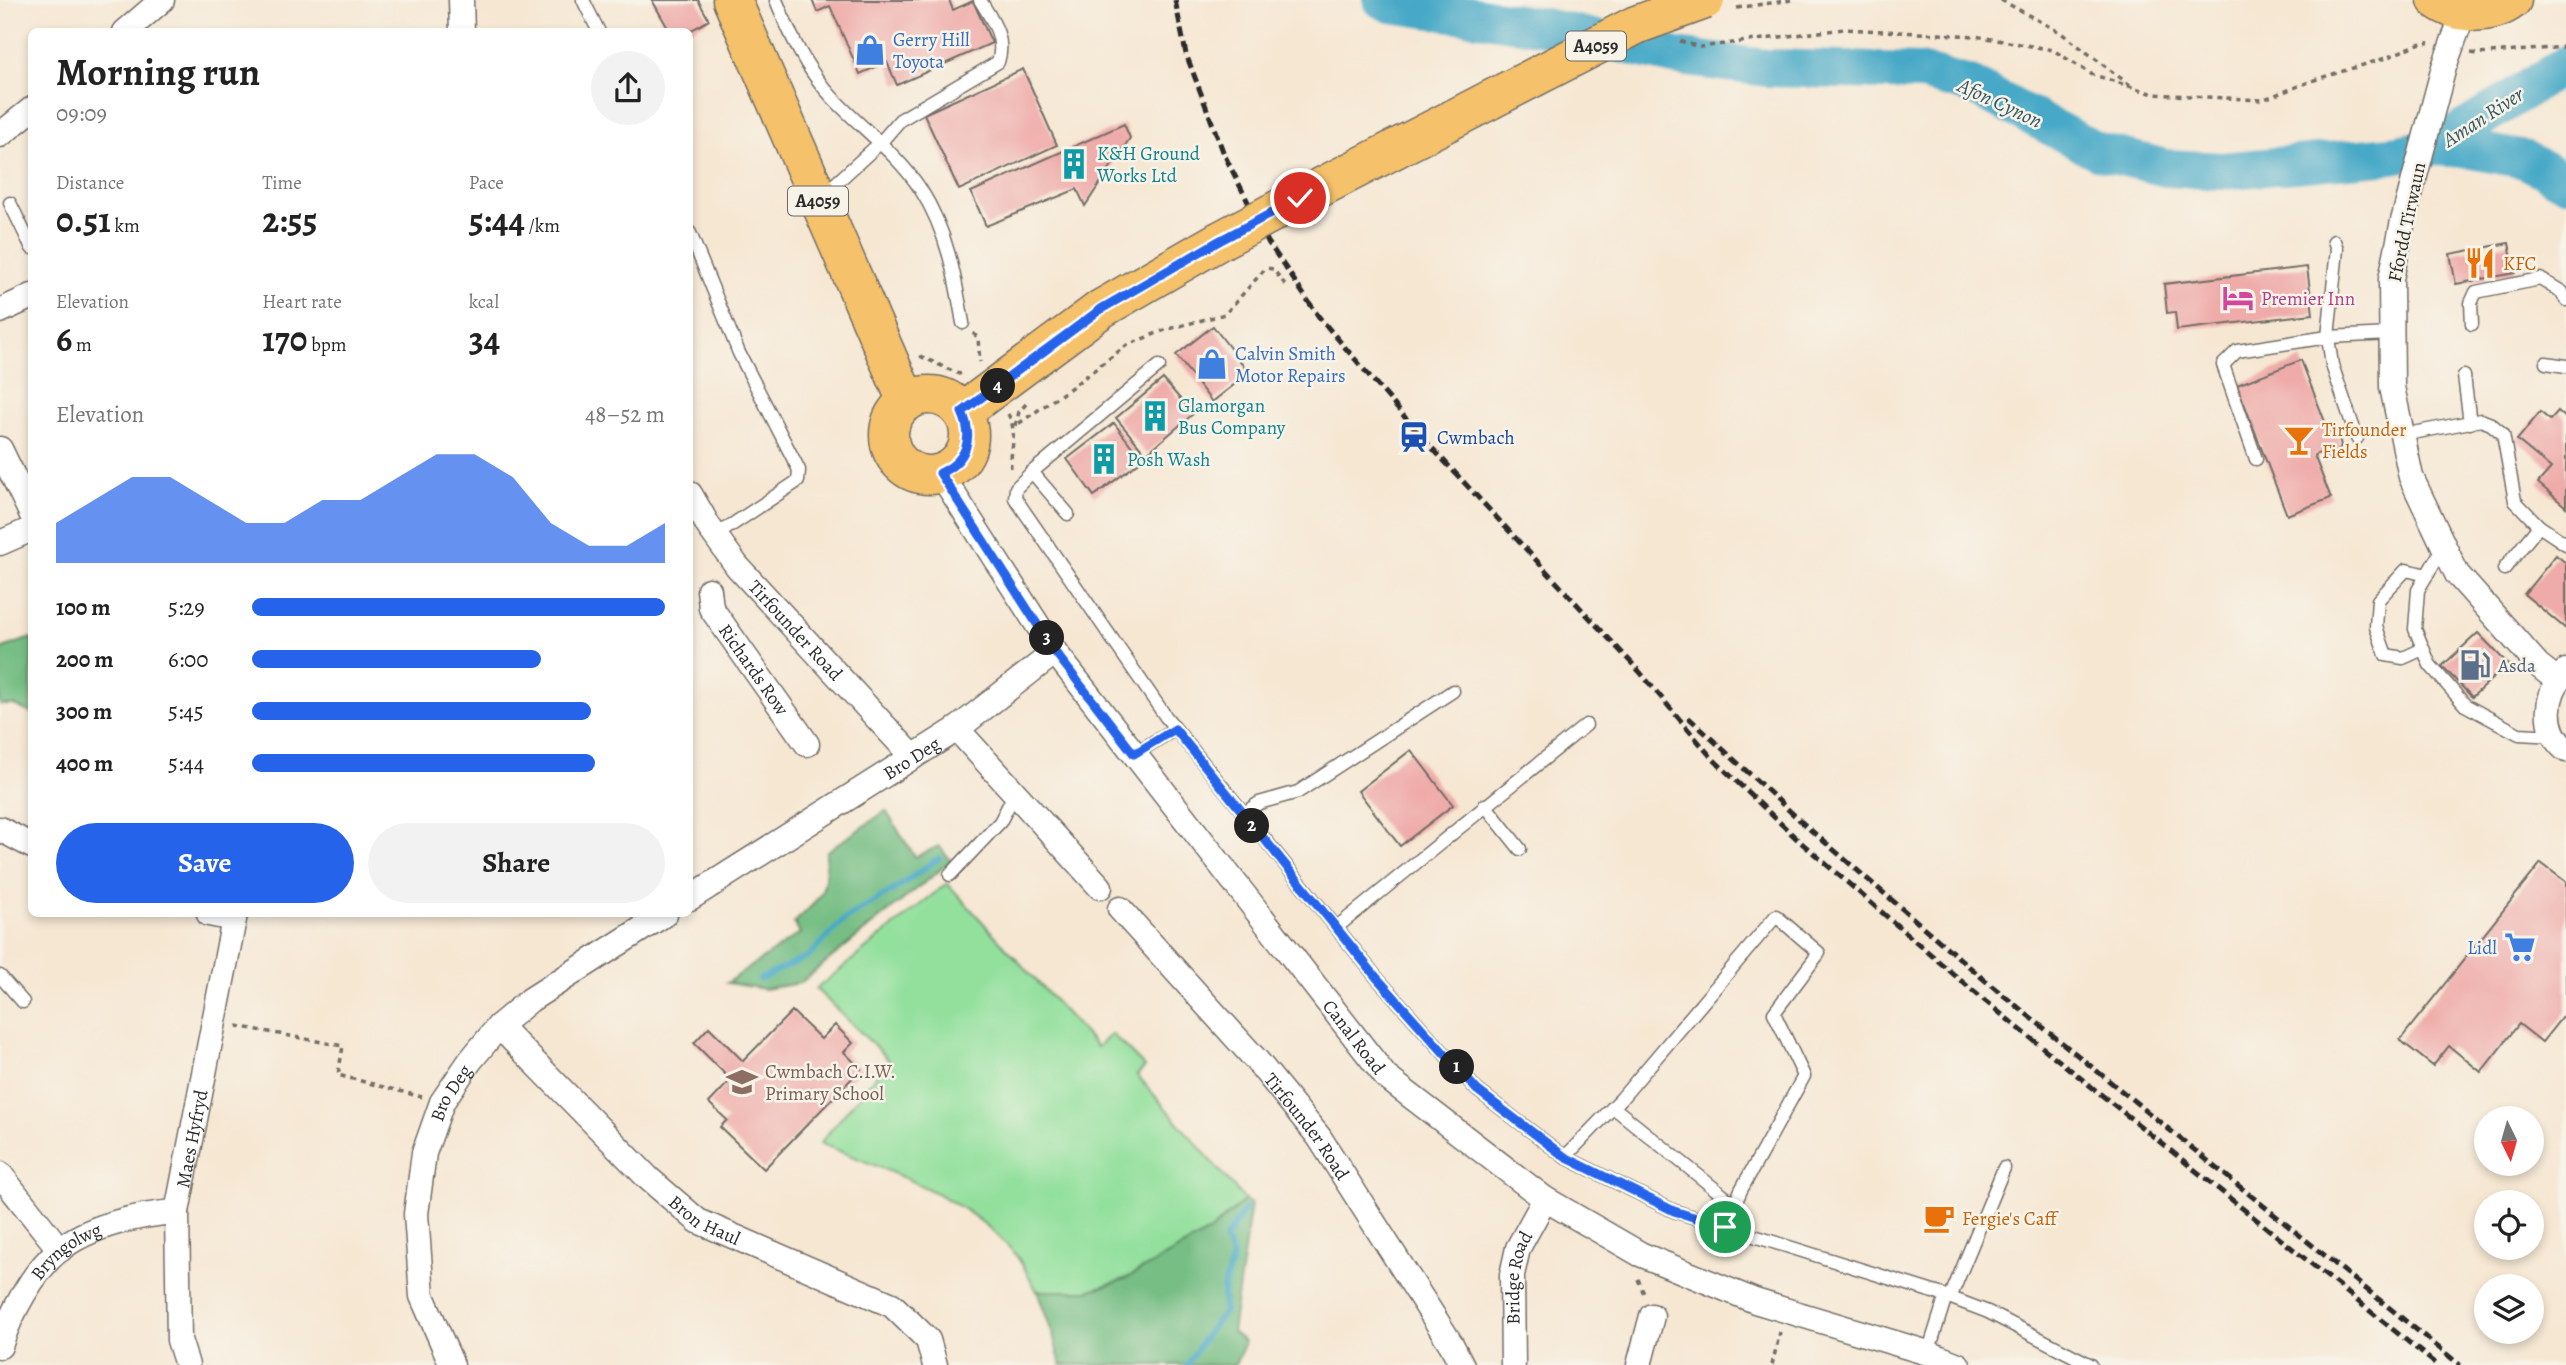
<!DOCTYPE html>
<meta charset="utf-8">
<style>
:root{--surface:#fff;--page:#f2f2f2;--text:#222;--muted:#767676;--accent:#2563eb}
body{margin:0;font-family:Alegreya,serif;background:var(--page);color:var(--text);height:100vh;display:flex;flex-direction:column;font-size:26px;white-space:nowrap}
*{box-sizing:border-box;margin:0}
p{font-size:23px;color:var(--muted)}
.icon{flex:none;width:38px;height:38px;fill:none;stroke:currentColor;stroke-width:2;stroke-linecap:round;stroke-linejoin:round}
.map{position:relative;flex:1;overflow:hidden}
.details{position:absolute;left:28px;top:28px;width:665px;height:889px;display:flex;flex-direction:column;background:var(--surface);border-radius:10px;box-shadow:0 4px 10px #0003}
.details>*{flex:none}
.needle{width:46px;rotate:175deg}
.controls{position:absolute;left:2474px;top:1106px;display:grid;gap:14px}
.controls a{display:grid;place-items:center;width:70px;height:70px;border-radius:50%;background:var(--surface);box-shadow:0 4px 10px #0003;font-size:35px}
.pin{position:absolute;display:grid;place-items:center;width:60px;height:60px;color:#fff;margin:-30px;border:4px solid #fff;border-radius:50%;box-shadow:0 2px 7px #0007}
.km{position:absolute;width:35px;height:35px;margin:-18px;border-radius:50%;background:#222;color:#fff;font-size:19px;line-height:35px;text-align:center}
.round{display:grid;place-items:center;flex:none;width:74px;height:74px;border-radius:37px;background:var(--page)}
.headline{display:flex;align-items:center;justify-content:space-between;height:119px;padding:0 28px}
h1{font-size:38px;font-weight:700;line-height:52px}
.metrics{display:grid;grid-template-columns:repeat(3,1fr);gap:10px;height:119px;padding:7px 28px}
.metrics div{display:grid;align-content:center}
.metrics b{font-size:35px;font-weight:700}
.metrics small{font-size:19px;font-weight:400}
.metrics p{font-size:19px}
.chart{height:196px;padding:14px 28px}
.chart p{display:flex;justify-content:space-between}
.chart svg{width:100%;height:126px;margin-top:7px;fill:var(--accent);opacity:.7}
.cta{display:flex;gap:14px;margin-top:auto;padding:14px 28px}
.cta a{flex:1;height:80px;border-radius:42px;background:var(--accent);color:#fff;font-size:28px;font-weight:700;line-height:80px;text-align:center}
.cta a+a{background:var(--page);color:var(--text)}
ul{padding:0 28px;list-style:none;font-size:23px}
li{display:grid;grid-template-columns:112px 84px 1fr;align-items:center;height:52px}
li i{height:18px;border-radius:9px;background:var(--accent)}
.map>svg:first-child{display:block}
</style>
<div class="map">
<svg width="2566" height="1365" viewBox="0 0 2566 1365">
<rect width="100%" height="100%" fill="#f7f3e8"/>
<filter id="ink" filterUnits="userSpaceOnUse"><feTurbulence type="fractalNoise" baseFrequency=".0143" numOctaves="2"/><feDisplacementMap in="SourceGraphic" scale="14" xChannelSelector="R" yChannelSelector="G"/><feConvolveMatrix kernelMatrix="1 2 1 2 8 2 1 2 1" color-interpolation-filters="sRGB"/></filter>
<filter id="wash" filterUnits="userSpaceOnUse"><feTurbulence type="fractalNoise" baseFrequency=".00686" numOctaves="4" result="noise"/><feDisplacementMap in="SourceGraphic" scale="28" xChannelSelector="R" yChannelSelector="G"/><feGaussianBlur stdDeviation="1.57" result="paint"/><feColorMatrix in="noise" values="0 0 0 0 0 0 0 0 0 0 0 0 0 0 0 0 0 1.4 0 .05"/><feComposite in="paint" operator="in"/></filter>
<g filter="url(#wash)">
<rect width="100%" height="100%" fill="#f6e7d3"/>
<path fill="#93e09d" stroke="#5f8664" stroke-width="2" d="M947 883 1097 1047 1112 1034 1145 1067 1137 1075 1245 1200 1209 1232 1125 1279 1088 1291H1037C1030 1279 1024 1265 1015 1254 967 1195 888 1172 820 1143L889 1060 816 989Z"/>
<g fill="#76be84" stroke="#507458" stroke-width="2">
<polygon points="31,638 32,638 31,713 14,705 0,705 0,649"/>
<path d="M886 811 915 857 939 846 951 861 800 983 764 989 727 983 800 933 794 923C823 895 827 893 826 852Z"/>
<polygon points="1245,1200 1251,1204 1232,1332 1245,1342 1235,1365 1061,1365 1053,1335 1037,1291 1088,1291 1125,1279 1209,1232"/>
</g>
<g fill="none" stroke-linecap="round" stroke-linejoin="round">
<g stroke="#47a9c7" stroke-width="6">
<polyline points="760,979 809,956 845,919 892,891 939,858"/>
<polyline points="1187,1365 1205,1336 1224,1312 1223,1289 1233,1257 1225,1239 1245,1209"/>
</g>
<g stroke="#47a9c7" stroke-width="38">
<polyline points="1382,0 1391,4 1545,27 1678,57 1767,68 1922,72 1971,85 2097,151 2166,168 2222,171 2392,155 2436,147 2466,149 2526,160 2566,182"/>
<polyline points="2436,147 2566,64"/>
</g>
</g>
<g id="blocks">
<g fill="#efaba9">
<polygon points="652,0 698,0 709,20 688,32 670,32"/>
<polygon points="812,0 949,0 953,10 973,1 992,43 897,85 887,62 860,74 830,6 817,12"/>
<polygon points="1023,69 1057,145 959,190 924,114"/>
<polygon points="1124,124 1130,138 1085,206 1077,189 986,226 971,192"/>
<polygon points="2509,243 2515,273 2456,284 2450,254"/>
<polygon points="2307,267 2313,314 2177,330 2175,312 2167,313 2164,284"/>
<polygon points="1213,326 1249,373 1212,402 1176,355"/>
<polygon points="2301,360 2329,432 2338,436 2341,445 2337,455 2327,458 2320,453 2314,455 2331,498 2287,515 2237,385"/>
<polygon points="1163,379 1193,414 1146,454 1116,418"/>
<polygon points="2558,411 2566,418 2566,507 2538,483 2551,468 2517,440 2540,412 2550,420"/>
<polygon points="1114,423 1142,460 1094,496 1067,459"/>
<polygon points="2556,555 2566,563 2566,629 2524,594"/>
<polygon points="2478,633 2508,664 2472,697 2442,666"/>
<polygon points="1411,750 1453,805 1400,846 1358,791"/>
<polygon points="2541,863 2566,882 2566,1012 2542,1042 2519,1024 2481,1072 2449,1046 2433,1066 2400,1040"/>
<polygon points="792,1011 821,1039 835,1025 853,1043 844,1052 861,1069 764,1169 720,1127 727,1120 709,1103 731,1080 694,1043 709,1027 743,1061"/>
</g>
</g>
</g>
<g filter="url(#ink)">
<use href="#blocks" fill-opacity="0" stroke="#726d66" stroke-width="2"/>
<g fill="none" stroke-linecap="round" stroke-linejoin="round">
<defs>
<g id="service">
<polyline points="583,0 599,32"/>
<path d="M776 0C791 36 805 68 832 97 861 128 898 154 921 190 947 231 955 276 963 323"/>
<path d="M823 195 881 142 900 120 998 62C1006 38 992 20 980 0"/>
<polyline points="10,203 32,248"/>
<polyline points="690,233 739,353 799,470 798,481 715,536"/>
<polyline points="2334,241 2337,249 2328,337 2332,365 2357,438"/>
<polyline points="2472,324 2471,303 2476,292 2540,279 2562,292 2566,300"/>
<polyline points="2546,363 2566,366"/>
<polyline points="1159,366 1032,472 1016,488 1015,498 1166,717 1377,978 1477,1090 1565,1157 1674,1211 1946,1296 1988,1312 2091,1365"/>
<polyline points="2464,376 2470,423"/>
<polyline points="2402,435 2481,420 2491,424 2503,434 2515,501 2539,526"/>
<polyline points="2256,459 2223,365 2237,351 2328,337 2391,334"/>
<polyline points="1032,472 1068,514"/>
<polyline points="2444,546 2418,590 2415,629 2430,665 2465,705 2519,734 2555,736"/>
<polyline points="2504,569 2539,526 2566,544"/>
<polyline points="2423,649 2403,658 2386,655 2376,627 2378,600 2406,570 2427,575"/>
<polyline points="1134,754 1175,729"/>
<polyline points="1485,805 1520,849"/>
<polyline points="1243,814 1259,803 1298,792 1453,691"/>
<polyline points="950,875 1000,822 1015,793"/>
<polyline points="1337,927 1586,725"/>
<polyline points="0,976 23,1002"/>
<polyline points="1613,1107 1735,1205"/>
<polyline points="1565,1157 1621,1099 1776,916 1819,953 1774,1013 1804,1076 1741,1190 1725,1227"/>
<polyline points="1950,1298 2004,1168"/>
<polyline points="1928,1353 1946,1296"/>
</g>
<g id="minor">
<polyline points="461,0 462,32"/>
<polyline points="2464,11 2444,67 2403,221 2391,279 2392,387 2411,477 2457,574 2538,665 2557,680"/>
<polyline points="125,32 162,0"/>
<polyline points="0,135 32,109"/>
<polyline points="0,311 32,296"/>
<polyline points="0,449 32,515"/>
<path id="s1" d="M940 473 1055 652 1386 1077 1545 1199 1640 1254 1755 1301 1928 1353 1958 1365"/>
<path id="s2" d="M690 494 709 527 737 566 913 757"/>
<polyline points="0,543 32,529"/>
<path id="s3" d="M709 590 711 608 807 744"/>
<path d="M2566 671C2545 693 2541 729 2566 750"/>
<polyline points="957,729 1100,887"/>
<polyline points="0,829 32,846"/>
<path id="s4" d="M690 898 957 729 1055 652"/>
<path id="s5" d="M1120 909 1258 1062 1319 1137 1451 1344 1462 1365"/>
<polyline points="209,914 234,919"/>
<path id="s6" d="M499 1026 648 1178 698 1221 892 1305 928 1340 935 1365"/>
<polyline points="0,1174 60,1250"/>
<path id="s7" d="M0 1346C10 1315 33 1271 59 1250 88 1226 141 1214 177 1212"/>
<path id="s8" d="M187 1365 179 1340 177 1212 235 914"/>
<path id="s9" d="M452 1365 422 1296 416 1214 424 1153 442 1102 470 1061 499 1026 530 1000 665 914"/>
<path id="s10" d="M1513 1365 1512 1275 1518 1248 1545 1199"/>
<polyline points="1639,1365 1652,1316"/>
</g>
<g id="primary">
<polyline points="732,0 907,402"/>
<path d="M2437 0C2458 15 2491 16 2512 0"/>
<polyline points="1300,198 1490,100"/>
<circle cx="929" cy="435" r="40"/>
<polyline points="962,412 1101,309 1219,241"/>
</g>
</defs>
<use href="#service" stroke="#726d66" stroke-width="15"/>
<use href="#minor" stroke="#726d66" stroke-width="27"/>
<use href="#primary" stroke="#726d66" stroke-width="41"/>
<g stroke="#726d66" stroke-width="3.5" stroke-dasharray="5 5" stroke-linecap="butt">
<polyline points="2001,0 2061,33 2130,85"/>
<polyline points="1737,8 1791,0"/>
<polyline points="1680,41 1700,47 1844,29 1975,36 2053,50 2091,74 2154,94 2262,100 2317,79 2386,58 2423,42 2429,43"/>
<polyline points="2471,53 2478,54 2566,47"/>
<polyline points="973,333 978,338 980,362"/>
<polyline points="920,356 959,374 964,372"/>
<polyline points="1026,404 1019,412 1015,426 1069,389 1127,345 1165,330 1225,314 1266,268 1273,269 1287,287"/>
<path d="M1008 414C1019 434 1009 450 1011 471"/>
<polyline points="237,1026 343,1046 338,1075 422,1097"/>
<polyline points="1638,1279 1644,1294"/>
<polyline points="1772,1365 1780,1332"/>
</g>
<use href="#service" stroke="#fff" stroke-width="12"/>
<use href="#minor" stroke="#fff" stroke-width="24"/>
<use href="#primary" stroke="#f5c16b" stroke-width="38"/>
<g stroke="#2b2b2b" stroke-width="5" stroke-dasharray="10 5" stroke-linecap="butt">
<polyline points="1175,0 1186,54 1224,154 1268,242 1319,317 1420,435 1639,671 1712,758 1797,839 1980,997 2437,1365"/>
<polyline points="1688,717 1806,826 1987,982 2460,1365"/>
</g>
<defs>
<g id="primary-bridge">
<polyline points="1490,100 1636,25 1705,0"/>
<polyline points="1219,241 1300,198"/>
</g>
</defs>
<use href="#primary-bridge" stroke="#726d66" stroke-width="41" stroke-linecap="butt"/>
<use href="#primary-bridge" stroke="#f5c16b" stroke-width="38"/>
</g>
</g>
<g fill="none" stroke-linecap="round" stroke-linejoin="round" filter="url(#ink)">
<defs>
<path id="route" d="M1300 198 1219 241 1101 309 962 412C974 438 967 461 940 473L1055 652 1134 754 1175 729 1377 978 1477 1090 1565 1157 1674 1211 1725 1227"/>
</defs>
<use href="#route" stroke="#fff" stroke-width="14"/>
<use href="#route" stroke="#2563eb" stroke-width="9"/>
</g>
<defs>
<symbol id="shop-bare" viewBox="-9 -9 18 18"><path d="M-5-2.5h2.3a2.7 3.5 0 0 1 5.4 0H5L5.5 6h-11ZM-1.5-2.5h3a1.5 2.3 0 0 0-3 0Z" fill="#3f7fe0" stroke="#f7f3e8" stroke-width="2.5" paint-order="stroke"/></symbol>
<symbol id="building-bare" viewBox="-9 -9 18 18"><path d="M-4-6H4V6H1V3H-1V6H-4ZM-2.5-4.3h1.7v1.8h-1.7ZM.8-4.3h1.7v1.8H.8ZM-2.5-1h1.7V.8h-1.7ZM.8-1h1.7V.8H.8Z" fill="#0f9aa8" stroke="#f7f3e8" stroke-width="2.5" paint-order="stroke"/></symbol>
<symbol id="restaurant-bare" viewBox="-9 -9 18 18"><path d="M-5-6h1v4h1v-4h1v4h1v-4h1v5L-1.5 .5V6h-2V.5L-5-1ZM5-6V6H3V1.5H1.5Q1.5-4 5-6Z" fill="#e8710a" stroke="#f7f3e8" stroke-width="2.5" paint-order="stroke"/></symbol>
<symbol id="hotel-bare" viewBox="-9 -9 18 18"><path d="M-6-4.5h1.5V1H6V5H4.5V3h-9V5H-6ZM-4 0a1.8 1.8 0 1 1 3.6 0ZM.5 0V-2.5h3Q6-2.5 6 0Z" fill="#d1479c" stroke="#f7f3e8" stroke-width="2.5" paint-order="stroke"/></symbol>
<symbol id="station-bare" viewBox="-9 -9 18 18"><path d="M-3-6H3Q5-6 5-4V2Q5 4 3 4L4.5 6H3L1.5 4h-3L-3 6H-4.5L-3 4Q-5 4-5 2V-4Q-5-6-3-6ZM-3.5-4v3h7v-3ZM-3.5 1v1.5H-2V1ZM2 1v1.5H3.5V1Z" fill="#1a4fb4" stroke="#f7f3e8" stroke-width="2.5" paint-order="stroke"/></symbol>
<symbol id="bar-bare" viewBox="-9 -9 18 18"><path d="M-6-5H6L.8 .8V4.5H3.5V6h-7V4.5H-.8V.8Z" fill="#e8710a" stroke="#f7f3e8" stroke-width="2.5" paint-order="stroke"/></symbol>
<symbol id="fuel-bare" viewBox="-9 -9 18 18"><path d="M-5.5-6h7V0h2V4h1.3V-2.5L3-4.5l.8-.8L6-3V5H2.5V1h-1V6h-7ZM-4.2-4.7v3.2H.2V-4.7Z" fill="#5c6f8a" stroke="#f7f3e8" stroke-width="2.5" paint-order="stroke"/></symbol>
<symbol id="supermarket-bare" viewBox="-9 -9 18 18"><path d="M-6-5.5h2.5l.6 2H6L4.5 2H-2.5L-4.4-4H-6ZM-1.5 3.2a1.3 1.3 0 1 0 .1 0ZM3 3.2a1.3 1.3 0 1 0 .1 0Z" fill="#3f7fe0" stroke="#f7f3e8" stroke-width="2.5" paint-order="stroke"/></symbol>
<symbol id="school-bare" viewBox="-9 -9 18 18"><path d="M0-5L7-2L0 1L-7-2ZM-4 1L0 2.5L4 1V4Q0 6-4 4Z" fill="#8d6e63" stroke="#f7f3e8" stroke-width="2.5" paint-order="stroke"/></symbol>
<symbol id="cafe-bare" viewBox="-9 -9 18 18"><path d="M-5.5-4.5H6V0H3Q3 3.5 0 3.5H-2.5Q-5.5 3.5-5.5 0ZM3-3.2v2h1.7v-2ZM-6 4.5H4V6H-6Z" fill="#e8710a" stroke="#f7f3e8" stroke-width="2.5" paint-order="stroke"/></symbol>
</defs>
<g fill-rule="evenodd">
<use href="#shop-bare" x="848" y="28" width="44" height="44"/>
<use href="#building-bare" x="1052" y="142" width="44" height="44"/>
<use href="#restaurant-bare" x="2458" y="241" width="44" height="44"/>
<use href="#hotel-bare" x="2216" y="276" width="44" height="44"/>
<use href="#shop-bare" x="1190" y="342" width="44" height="44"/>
<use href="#building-bare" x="1133" y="394" width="44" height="44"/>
<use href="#station-bare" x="1392" y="415" width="44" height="44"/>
<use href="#bar-bare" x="2277" y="418" width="44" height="44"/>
<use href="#building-bare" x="1082" y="437" width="44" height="44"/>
<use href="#fuel-bare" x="2453" y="643" width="44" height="44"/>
<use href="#supermarket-bare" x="2498" y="925" width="44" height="44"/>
<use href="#school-bare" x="720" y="1060" width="44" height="44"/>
<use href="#cafe-bare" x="1917" y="1196" width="44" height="44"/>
</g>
<g text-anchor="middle" stroke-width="5" stroke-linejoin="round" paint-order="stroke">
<g fill="#f7f3e8" stroke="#686764" stroke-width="2">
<rect x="1566" y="31.5" width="60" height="29" rx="5"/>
<rect x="788" y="186.5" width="60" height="29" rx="5"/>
</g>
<g font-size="18" font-weight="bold" fill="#2b2b2b">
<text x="1596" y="52">A4059</text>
<text x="818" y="207">A4059</text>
</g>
<g font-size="19" fill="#366cbe" stroke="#f7f3e8" text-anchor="start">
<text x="893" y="46">Gerry Hill<tspan x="893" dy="22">Toyota</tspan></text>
<text x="1235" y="360">Calvin Smith<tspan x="1235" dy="22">Motor Repairs</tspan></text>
<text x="2497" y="954" text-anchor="end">Lidl</text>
</g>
<g font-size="19" fill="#0d838f" stroke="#f7f3e8" text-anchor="start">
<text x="1097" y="160">K&amp;H Ground<tspan x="1097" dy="22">Works Ltd</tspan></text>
<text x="1178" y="412">Glamorgan<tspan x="1178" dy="22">Bus Company</tspan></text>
<text x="1127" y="466">Posh Wash</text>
</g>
<g font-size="19" fill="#2b2b2b" stroke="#f7f3e8">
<text transform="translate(2406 222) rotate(-78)" y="7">Ffordd Tirwaun</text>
<text dy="7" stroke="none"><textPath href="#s2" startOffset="173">Tirfounder Road</textPath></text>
<text dy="7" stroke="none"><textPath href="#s3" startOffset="93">Richards Row</textPath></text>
<text dy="7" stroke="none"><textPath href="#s4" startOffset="262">Bro Deg</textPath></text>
<text dy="7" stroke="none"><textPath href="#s1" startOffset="700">Canal Road</textPath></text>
<text dy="7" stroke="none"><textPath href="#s9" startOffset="285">Bro Deg</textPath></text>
<text dy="7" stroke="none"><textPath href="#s5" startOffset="287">Tirfounder Road</textPath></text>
<text dy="7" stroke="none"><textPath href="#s8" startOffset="229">Maes Hyfryd</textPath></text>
<text dy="7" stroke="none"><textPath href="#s6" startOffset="284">Bron Haul</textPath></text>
<text dy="7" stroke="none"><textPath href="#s7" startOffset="119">Bryngolwg</textPath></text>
<text dy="7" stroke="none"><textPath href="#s10" startOffset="88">Bridge Road</textPath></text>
</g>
<g font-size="19" fill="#c56008" stroke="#f7f3e8" text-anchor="start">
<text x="2503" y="270">KFC</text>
<text x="2322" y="436">Tirfounder<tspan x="2322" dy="22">Fields</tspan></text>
<text x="1962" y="1225">Fergie's Caff</text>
</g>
<g font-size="19" fill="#b23c85" stroke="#f7f3e8" text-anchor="start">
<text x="2261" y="305">Premier Inn</text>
</g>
<g font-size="19" fill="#164399" stroke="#f7f3e8" text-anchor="start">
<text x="1437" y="444">Cwmbach</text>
</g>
<g font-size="19" fill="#4e5e75" stroke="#f7f3e8" text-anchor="start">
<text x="2498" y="672">Asda</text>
</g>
<g font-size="19" fill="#785e54" stroke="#f7f3e8" text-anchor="start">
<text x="765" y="1078">Cwmbach C.I.W.<tspan x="765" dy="22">Primary School</tspan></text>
</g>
<g font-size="21" font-style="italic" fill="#355762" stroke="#f7f3e8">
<text transform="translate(2000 103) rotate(25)" y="7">Afon Cynon</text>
<text transform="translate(2483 117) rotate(-33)" y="7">Aman River</text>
</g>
</g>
</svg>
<div class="controls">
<a><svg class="needle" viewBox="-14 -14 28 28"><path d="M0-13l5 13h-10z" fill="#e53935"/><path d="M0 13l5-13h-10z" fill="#767676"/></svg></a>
<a><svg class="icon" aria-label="locate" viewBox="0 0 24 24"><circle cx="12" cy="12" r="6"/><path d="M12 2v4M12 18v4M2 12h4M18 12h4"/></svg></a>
<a><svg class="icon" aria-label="layers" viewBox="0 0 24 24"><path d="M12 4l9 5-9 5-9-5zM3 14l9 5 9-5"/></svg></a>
</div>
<div class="pin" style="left:1725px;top:1227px;background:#1e9e55"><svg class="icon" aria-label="arrive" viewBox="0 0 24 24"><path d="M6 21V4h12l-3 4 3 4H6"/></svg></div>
<div class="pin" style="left:1300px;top:198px;background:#d93025"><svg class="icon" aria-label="check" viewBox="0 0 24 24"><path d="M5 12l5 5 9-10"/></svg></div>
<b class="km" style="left:1457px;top:1067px">1</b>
<b class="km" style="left:1252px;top:826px">2</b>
<b class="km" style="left:1047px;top:638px">3</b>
<b class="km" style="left:998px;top:386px">4</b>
<section class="details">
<div class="headline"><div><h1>Morning run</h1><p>09:09</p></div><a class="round"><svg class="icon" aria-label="share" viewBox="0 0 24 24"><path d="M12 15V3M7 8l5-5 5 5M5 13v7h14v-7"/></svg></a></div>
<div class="metrics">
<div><p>Distance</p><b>0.51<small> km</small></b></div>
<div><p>Time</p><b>2:55</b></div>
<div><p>Pace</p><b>5:44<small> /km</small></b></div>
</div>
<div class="metrics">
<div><p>Elevation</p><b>6<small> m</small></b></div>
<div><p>Heart rate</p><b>170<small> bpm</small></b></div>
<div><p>kcal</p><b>34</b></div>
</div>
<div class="chart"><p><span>Elevation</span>48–52 m</p>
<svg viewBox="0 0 160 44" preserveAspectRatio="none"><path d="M0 44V30L10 22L20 14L30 14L40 22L50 30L60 30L70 22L80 22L90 14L100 6L110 6L120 14L130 30L140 38L150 38L160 30V44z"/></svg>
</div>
<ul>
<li><b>100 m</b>5:29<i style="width:100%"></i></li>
<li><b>200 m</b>6:00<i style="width:70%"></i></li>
<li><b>300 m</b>5:45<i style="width:82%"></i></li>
<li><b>400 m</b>5:44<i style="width:83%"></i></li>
</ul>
<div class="cta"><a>Save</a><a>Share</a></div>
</section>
</div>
